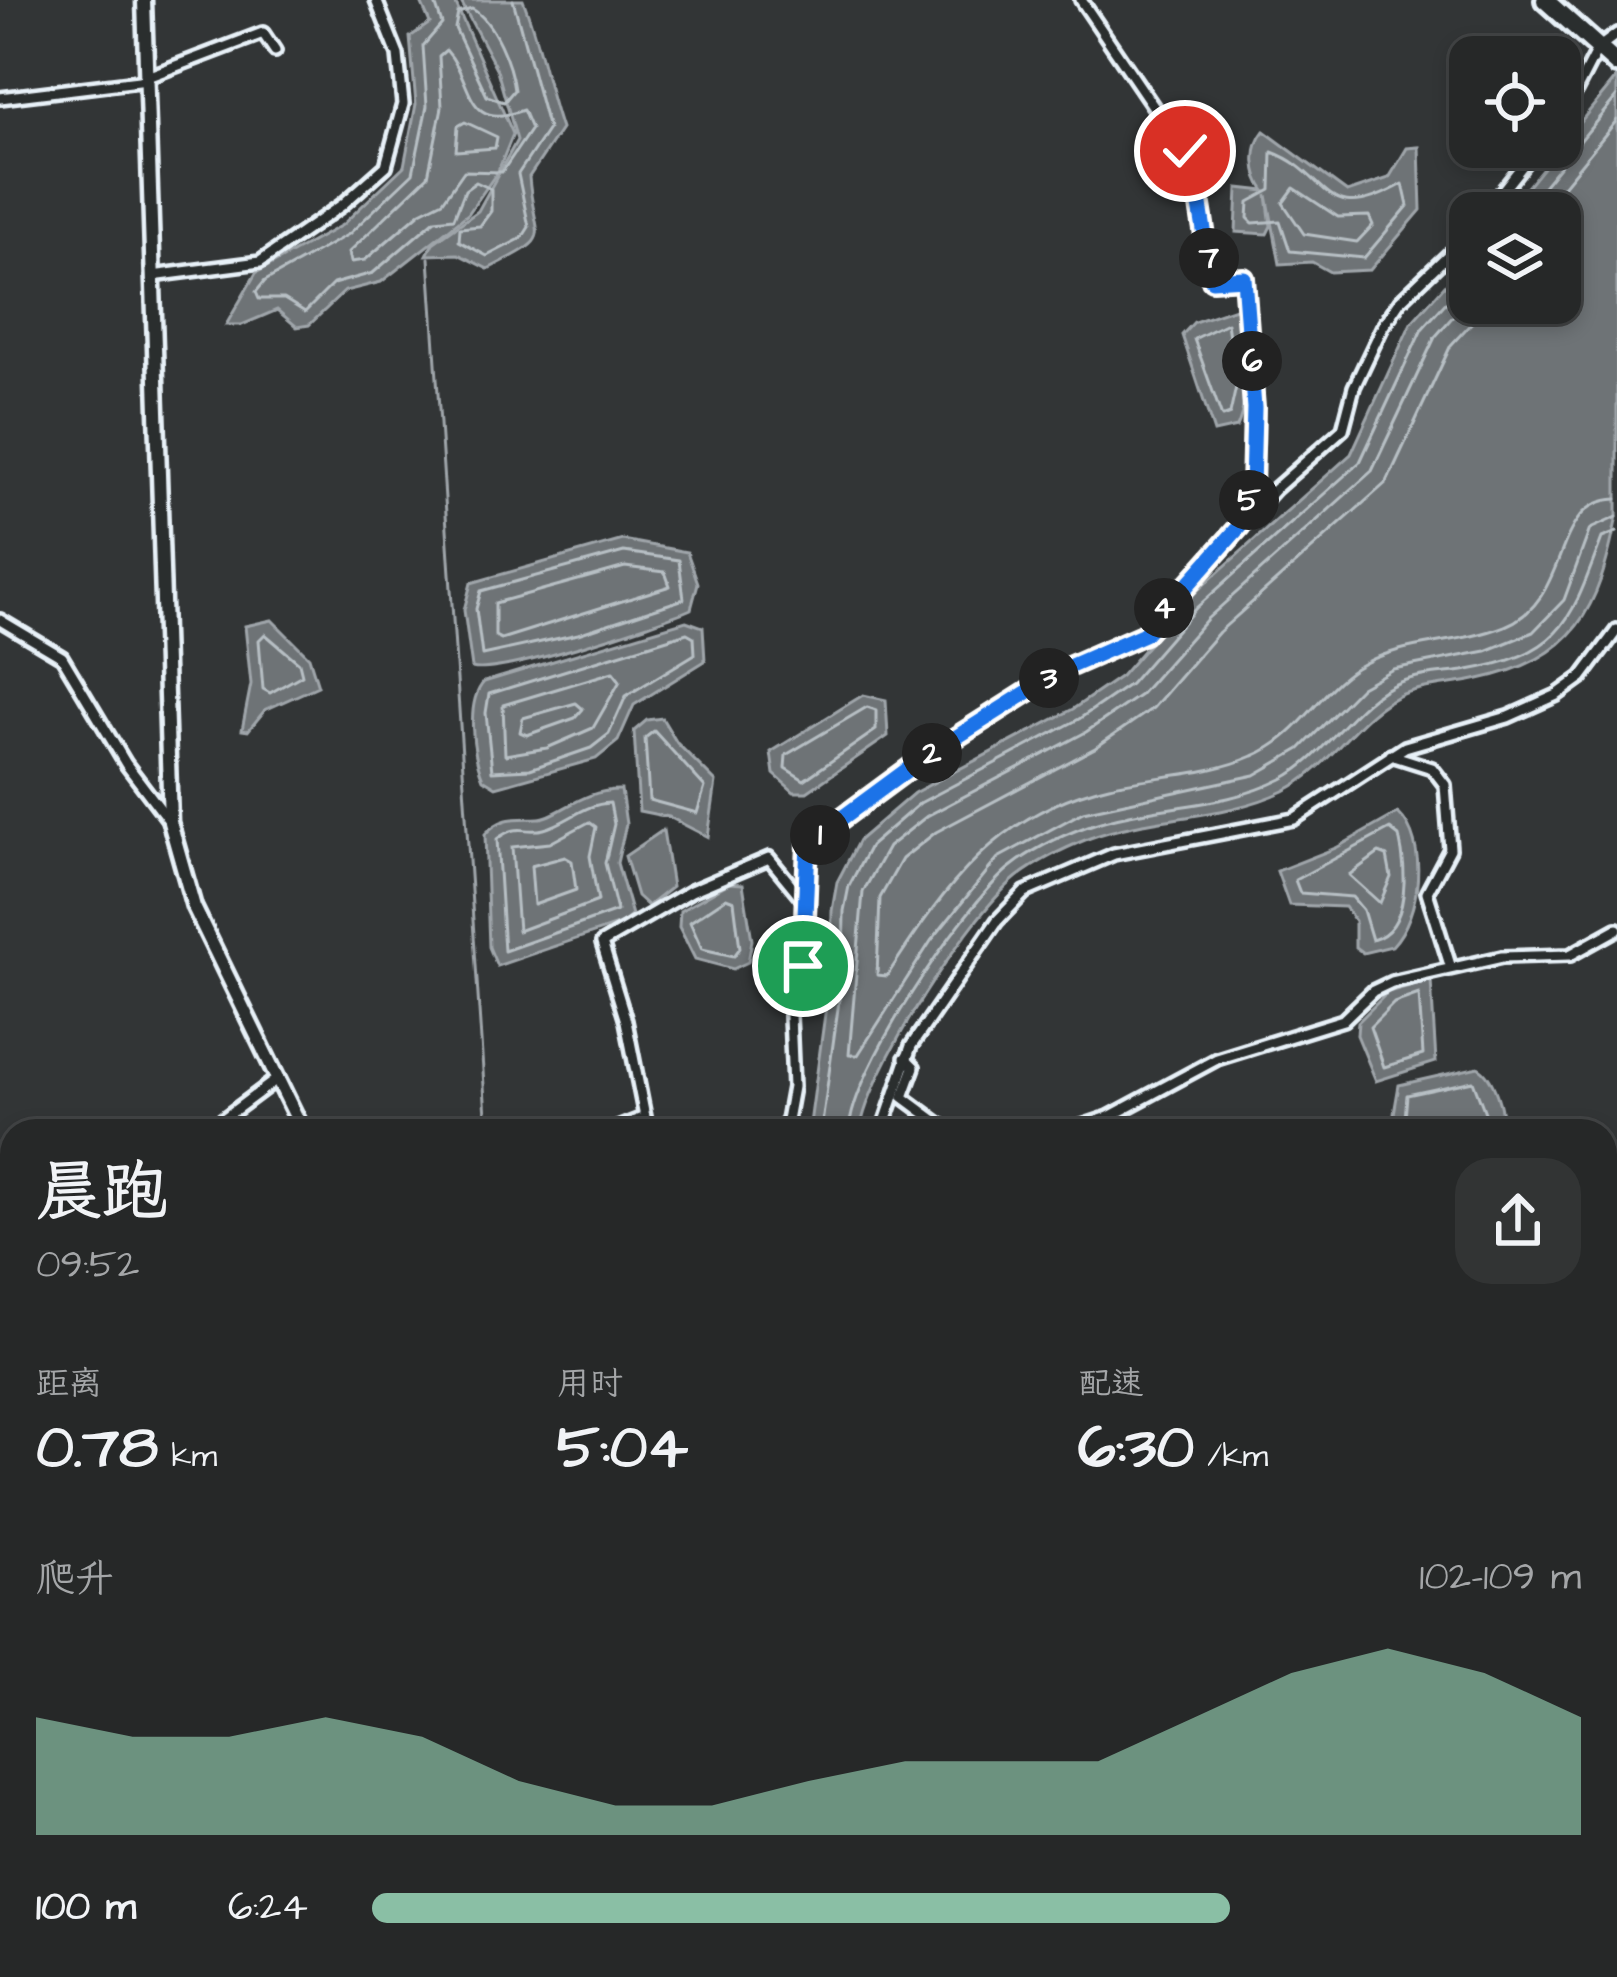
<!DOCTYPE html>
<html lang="zh">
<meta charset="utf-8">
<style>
:root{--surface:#262828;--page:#323434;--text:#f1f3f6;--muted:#a4a6a8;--line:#424445;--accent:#8abfa5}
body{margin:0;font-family:"Architects Daughter","LXGW WenKai TC",sans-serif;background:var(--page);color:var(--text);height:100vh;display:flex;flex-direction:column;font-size:45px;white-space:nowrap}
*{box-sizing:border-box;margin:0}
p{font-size:39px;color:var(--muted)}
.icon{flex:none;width:66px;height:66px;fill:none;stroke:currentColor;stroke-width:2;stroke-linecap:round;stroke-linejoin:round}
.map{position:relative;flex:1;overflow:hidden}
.panel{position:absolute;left:0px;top:1119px;width:1617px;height:858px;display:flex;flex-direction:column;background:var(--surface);border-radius:36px 36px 0 0;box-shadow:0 6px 18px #0003,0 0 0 3px var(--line)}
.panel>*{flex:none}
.controls{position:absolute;left:1449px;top:36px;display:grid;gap:24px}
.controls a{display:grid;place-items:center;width:132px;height:132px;border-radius:24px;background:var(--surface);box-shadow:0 6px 18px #0003,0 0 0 3px var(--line);font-size:60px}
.pin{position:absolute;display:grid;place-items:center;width:102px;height:102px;color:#fff;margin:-51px;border:6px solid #fff;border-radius:50%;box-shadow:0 3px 12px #0007}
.km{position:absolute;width:60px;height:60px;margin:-30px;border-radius:50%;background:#222;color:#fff;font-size:33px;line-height:60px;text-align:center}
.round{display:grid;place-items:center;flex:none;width:126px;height:126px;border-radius:36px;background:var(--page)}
.overview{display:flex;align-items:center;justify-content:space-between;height:204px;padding:0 36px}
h1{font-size:66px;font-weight:700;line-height:90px}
.metrics{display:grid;grid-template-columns:repeat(3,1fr);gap:18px;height:204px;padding:12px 36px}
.metrics div{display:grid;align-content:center}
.metrics b{font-size:60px;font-weight:700}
.metrics small{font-size:33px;font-weight:400}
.metrics p{font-size:33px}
.chart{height:336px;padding:24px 36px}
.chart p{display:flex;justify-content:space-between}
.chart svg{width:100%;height:216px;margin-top:12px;fill:var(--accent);opacity:.7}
ul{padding:0 36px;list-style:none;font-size:39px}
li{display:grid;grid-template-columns:192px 144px 1fr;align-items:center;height:90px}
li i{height:30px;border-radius:15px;background:var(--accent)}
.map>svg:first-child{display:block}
</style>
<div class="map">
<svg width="1617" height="1977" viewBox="0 0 1617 1977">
<rect width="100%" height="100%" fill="#323536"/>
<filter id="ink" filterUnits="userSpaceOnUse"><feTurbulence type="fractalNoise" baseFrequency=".00833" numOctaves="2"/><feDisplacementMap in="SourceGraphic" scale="24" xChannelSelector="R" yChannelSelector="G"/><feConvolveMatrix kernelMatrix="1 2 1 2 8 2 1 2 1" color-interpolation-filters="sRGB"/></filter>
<g filter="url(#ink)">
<g fill="#6e7376" stroke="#9fa5aa" stroke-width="3">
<polygon points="420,0 454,0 513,134 498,171 468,214 381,282 345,291 309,325 297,327 277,310 242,325 226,325 256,273 342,225 404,166 416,104 410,37 430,23"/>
<path d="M460 0H523C540 43 546 85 561 129L529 177C534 244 559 233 488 269L458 254 427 255 433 243 478 211 517 140 497 70Z"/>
<path d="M1617 77V516C1598 611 1576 659 1475 680 1452 685 1426 685 1403 694 1356 713 1332 768 1284 791 1223 820 1153 815 1090 838 1065 848 1038 861 1017 877 968 917 869 1069 860 1131H809L831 970 832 911 837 882 859 840 914 793 1073 709 1121 676 1188 599 1351 454 1411 323 1470 257V303H1560V213H1506Z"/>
<path d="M1264 131 1347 192 1389 178 1407 148 1419 147 1421 210 1370 270 1330 272 1312 262 1280 264 1267 195 1271 226 1267 234 1236 232 1238 188 1265 191C1253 175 1250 148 1264 131Z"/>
<path d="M1238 307C1253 332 1249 399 1237 427L1214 432 1182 335 1194 322Z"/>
<path d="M623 540 687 552 698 583 691 609C659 623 500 676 472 668L464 610 471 583Z"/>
<polygon points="272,620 309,657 318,686 265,710 248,731 242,730 251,684 245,626"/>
<path d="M686 621 703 627 705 661 634 705 618 741 596 759 496 787 483 779C473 755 465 702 484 682Z"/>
<polygon points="863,695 886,700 888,736 807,792 794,792 774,774 771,752"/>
<polygon points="662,718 677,743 716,782 708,837 669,817 639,811 634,731 647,720"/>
<path d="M621 790 626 824 617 863 632 915 623 923 497 966 489 947 485 834C503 815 517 819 539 818 557 818 582 789 621 790Z"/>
<path d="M1398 813C1429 842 1421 916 1392 946L1363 953 1355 947V921L1345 907 1289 905 1277 871 1336 848Z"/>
<polygon points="663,830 672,887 648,906 637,896 625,856"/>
<polygon points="729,883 743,884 752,940 748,962 733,969 695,959 679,927 680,911"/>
<polygon points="1431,980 1436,1062 1376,1081 1357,1035 1358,1022 1388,992"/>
<path d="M1478 1067C1494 1076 1504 1111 1503 1131H1391L1399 1085Z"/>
<polygon points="1617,1415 1617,1610 1616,1610 1605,1609 1605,1417"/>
<polygon points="1605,1675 1617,1676 1616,1814 1605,1811"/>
<polygon points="728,1965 864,1965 861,1977 719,1977"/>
</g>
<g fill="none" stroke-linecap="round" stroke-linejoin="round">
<g stroke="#b7bfc4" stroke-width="3">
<polyline points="434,0 442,24 423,46 427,106 413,173 349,234 265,281 256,292 259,299 284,299 305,312 333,284 373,273 435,220 454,218 465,190 476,182 491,189 491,211 480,226 460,228 459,241 487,256 522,238 529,227 518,174 548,129 513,0"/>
<path d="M472 9C494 21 511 65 514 90L504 102 487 96 455 28 458 13Z"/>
<path d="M446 50C475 82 463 132 523 110L531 129 502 172 464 171 443 201 421 212 365 260 351 262 349 252 428 176 442 107 439 56Z"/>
<polygon points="465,122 497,137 495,148 456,151 458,126"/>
<path d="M1272 152C1332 174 1321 230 1403 184L1408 206 1364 258 1290 251 1280 221 1253 223 1248 218 1249 202 1271 190Z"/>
<polygon points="1294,188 1338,217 1369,216 1373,225 1357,242 1304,234 1283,203"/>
<polyline points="1521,213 1617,96"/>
<polyline points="1541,213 1617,120"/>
<polyline points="1470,297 1435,337 1372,471 1207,619 1140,695 1086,732 927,816 888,847 863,892 849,1055 858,1055 931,941 998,858 1083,812 1255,775 1300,749 1361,687 1393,669 1486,651 1533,632 1564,600 1590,529 1617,517"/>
<path d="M1490 303 1451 345 1387 482 1219 632 1153 708 1095 748 936 832 902 859 880 898 877 975 887 976C946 885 998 812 1109 786 1156 775 1208 776 1253 756 1301 736 1317 693 1356 668 1403 639 1455 646 1505 626 1573 599 1549 501 1617 499"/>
<polygon points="1227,323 1236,387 1230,414 1222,417 1194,339"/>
<polygon points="624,552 679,560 684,599 578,634 482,655 476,609 481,591"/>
<polygon points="625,567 665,572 670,586 501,639 495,636 495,603"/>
<polygon points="687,633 694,637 695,654 626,696 609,734 591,748 530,769 492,771 486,713 489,694"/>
<polygon points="265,634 299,663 302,675 270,693 263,689 259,640"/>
<polygon points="613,672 620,681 593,728 547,748 505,755 503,705"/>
<polygon points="576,703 583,709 575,718 527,735 520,732 523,718"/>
<polygon points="867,707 876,710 876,730 804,780 785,768 786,755"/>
<polygon points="654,731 705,787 697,813 649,800 645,738"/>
<path d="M610 803 614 824 605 863 617 911 504 951 497 839C519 822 524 834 544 829 568 823 583 804 610 803Z"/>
<polygon points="589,822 596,827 590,856 598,901 518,931 512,847 550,843"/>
<path d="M1390 829 1399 836C1406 867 1412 929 1372 940L1363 910 1352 897 1300 893 1295 880Z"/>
<polygon points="1379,853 1387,856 1391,877 1380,903 1349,875"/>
<polygon points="565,857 572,861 576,890 534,905 531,866"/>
<polygon points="726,898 734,901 740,948 734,956 702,949 690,922"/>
<polygon points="1419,994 1423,1055 1384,1067 1370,1027 1394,1003"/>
<polyline points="821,1131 843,972 844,911 849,886 870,846 920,803 1079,719 1130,684 1196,608 1360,462 1422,329 1470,276"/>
<path d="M849 1131C852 1070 961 910 1008 869 1030 851 1060 836 1088 826 1151 804 1221 810 1282 779 1328 755 1352 701 1400 682 1420 674 1442 674 1463 671 1563 654 1570 623 1602 538L1617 532"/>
<polyline points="1404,1131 1407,1095 1473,1081 1492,1131"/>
</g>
<polyline stroke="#9fa5aa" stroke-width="3" points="429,258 487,1131"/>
<defs>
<g id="street">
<path d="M1081 0 1189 159 1212 280 1244 278C1251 355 1268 448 1241 522"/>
<polyline points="147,77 263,33 275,51"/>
<polyline points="0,98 147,80"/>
<polyline points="1560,122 1598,48 1617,34"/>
<polyline points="1485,213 1537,147"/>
<polyline points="152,276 260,262 342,205 386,166 403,104 398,55 376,0"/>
<polyline points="0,620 62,657 126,764 170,822"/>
<polyline points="1391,755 1432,768 1445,785 1450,849 1427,892 1450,965"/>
<polyline points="905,1058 914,1067 903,1097 949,1131"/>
<polyline points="207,1131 277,1079"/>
<polyline points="610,1131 645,1117 626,1021 602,943 691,891 769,858 806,903"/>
<polyline points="785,1131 793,1087 790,1016 807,933 808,843 922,759 1064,669 1144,634 1275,489 1343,429 1354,387 1382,328 1400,301 1470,234"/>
<polyline points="882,1131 911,1046 997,921 1025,892 1114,854 1294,819 1405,747 1508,717 1557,695 1582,677 1617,630"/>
<polyline points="1067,1131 1109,1117 1217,1059 1343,1020 1373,991 1392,982 1502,957 1570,955 1617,929"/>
<polyline points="0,1463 12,1459"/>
<polyline points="0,1721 12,1717"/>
<polyline points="1605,1925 1617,1919"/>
<polyline points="687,1977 695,1965"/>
<polyline points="888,1977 892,1965"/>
<polyline points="1505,1977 1521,1965"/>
</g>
<g id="secondary">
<polyline points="144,0 170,822 194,907 303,1131"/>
<polyline points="1605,1639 1617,1633"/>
<polyline points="0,1692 12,1694"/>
<polyline points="659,1977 662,1965"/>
</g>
<polyline id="highway" points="1545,0 1617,64"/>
</defs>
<use href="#street" stroke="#e8f1f8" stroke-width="18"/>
<use href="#secondary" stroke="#e8f1f8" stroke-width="21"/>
<use href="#highway" stroke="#e8f1f8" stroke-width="26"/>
<use href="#street" stroke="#2a2d2e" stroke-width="9"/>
<use href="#secondary" stroke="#2a2d2e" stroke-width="12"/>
<use href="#highway" stroke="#2a2d2e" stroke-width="16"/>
</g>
</g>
<g fill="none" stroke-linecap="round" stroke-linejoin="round" filter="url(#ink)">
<defs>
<polyline id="route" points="803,966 808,843 922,759 1064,669 1144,634 1240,526 1252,489 1254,408 1244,278 1212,280 1195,174 1185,151"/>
</defs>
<use href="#route" stroke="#fff" stroke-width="24"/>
<use href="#route" stroke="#1a73e8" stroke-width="15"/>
</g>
</svg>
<div class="controls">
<a><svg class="icon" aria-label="locate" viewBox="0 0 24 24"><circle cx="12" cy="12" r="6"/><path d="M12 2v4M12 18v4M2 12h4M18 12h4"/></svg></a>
<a><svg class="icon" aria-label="layers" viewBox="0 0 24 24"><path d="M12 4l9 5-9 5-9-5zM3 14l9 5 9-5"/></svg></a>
</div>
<div class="pin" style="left:803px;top:966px;background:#1e9e55"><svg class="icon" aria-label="arrive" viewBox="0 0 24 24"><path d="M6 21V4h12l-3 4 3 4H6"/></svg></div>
<div class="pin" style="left:1185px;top:151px;background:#d93025"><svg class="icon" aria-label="check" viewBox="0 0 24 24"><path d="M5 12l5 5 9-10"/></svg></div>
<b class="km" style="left:820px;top:835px">1</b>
<b class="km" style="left:932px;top:753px">2</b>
<b class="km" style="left:1049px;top:678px">3</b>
<b class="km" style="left:1164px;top:608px">4</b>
<b class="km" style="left:1249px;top:500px">5</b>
<b class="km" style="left:1252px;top:361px">6</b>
<b class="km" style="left:1209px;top:258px">7</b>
<section class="panel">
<div class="overview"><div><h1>晨跑</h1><p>09:52</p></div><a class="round"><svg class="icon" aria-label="share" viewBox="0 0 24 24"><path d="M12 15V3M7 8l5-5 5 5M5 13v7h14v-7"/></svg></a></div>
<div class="metrics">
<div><p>距离</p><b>0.78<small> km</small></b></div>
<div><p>用时</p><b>5:04</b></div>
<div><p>配速</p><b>6:30<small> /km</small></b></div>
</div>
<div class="chart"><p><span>爬升</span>102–109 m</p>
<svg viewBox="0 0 160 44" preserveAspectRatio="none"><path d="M0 44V20L10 24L20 24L30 20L40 24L50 33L60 38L70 38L80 33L90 29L100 29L110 29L120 20L130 11L140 6L150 11L160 20V44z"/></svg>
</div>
<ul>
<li><b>100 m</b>6:24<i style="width:71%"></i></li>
</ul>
</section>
</div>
